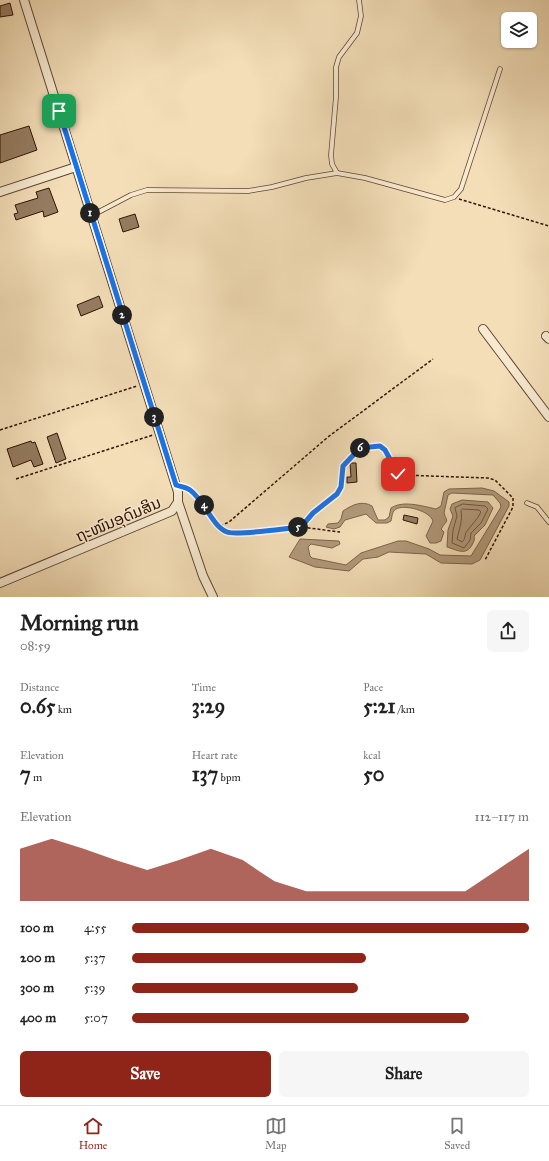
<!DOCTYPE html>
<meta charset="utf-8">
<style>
:root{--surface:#fff;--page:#f6f6f6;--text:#222;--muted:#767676;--line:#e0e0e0;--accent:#8f2418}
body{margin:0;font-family:"IM FELL Great Primer","Noto Sans Lao",serif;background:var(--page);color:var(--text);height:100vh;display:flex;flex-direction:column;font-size:15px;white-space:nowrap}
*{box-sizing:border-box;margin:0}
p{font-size:13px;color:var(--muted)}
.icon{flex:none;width:22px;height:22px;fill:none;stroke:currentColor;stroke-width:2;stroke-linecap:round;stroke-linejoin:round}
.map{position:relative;height:597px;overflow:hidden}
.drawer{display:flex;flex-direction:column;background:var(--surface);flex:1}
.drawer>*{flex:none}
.buttons{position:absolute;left:501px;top:12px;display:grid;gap:8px}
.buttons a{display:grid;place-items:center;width:36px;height:36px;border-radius:6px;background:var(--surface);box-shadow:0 1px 3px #0004;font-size:20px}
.pin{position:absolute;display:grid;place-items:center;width:34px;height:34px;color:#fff;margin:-17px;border-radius:8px;box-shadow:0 2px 6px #0006}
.km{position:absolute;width:20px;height:20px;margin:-10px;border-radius:50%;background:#222;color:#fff;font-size:11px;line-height:20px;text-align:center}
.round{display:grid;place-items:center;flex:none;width:42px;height:42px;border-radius:6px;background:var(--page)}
.summary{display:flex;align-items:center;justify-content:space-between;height:68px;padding:0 20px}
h1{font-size:22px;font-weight:800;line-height:30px}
.stats{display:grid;grid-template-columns:repeat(3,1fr);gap:6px;height:68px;padding:4px 20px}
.stats div{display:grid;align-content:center}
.stats b{font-size:20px;font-weight:800}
.stats small{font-size:11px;font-weight:400}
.stats p{font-size:11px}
.chart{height:112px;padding:8px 20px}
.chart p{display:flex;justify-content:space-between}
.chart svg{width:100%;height:72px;margin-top:4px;fill:var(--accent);opacity:.7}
.button{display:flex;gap:8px;margin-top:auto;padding:8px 20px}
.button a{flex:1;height:46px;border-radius:6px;background:var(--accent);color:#fff;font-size:16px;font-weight:800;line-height:46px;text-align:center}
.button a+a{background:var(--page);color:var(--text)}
ul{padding:0 20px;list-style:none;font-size:13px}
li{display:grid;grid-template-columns:64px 48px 1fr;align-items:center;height:30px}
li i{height:10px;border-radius:5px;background:var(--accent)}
.tabs{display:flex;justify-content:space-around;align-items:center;height:56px;border-top:1px solid var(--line);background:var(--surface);font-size:11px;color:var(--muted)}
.tabs a{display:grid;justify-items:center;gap:2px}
.tabs .active{color:var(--accent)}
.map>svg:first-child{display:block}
</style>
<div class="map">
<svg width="549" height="597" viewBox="0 0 549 597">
<rect width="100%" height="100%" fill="#f3deb8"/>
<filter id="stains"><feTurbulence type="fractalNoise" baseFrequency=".005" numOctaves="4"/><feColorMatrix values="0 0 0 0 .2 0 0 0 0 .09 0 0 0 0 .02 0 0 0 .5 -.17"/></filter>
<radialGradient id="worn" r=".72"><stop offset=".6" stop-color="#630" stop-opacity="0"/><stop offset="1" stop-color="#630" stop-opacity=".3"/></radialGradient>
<g fill="#b1997a" stroke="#7d634a">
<path d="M482 488 494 491 509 502V506L480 560 472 564 441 563 426 554 389 552 378 557 363 559 349 571 315 567 289 557 300 539 339 541 340 544 332 548 311 544 308 547 310 556 312 558 346 565 361 553 398 541H406L429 549 440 555 471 556 501 507 500 503 493 495 452 493 448 495 444 513C448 524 448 518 441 529L444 532 441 541 436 543H430L426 536 433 521C430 511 405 504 396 509 392 511 392 517 391 521L387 523H376L366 514 345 520 340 527 334 529 326 527 328 524 338 523 341 519 343 511C352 505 362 500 372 506L378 520H385L389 517 391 508C403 500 422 506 436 509L441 506 444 492 449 489Z"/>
<path d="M462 500 488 502 493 508 485 525 474 536C475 540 474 541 472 545 466 556 457 550 447 547L448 530 453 516 450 509 452 504Z"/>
</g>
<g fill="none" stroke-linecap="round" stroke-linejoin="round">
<g stroke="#70563e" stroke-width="1">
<polygon points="463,504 485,506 488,509 481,523 471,533 470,540 464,548 452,543 453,530 457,516 455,508"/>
<path d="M463 509 479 510 481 512C477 520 472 524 467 531 464 535 466 539 462 542L457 539C459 530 463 520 461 511Z"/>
</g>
</g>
<g fill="#957c61" stroke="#301202">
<polygon points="10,3 13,15 0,17 0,6"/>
<polygon points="29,126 37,150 0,163 0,135"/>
<polygon points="49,188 58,212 44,217 43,211 16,220 14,214 18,213 15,205 38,198 36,192"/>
<polygon points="135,214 139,227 123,232 119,219"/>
<polygon points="99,296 103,307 81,316 77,305"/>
<polygon points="57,433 66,459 56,463 47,437"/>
<polygon points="31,441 32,443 35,442 43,464 34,467 31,460 13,467 7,449"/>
<polygon points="350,463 356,463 357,482 347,483 347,477 351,477"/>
<polygon points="404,515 418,518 417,524 403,520"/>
</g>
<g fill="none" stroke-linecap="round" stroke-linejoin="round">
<defs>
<g id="lane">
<polyline points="337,173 332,164 331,155 336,97 336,67 339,57 357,33 361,16 359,0"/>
<polyline points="91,216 131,195 147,190 248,191 272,187 306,178 337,173 365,178 445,200 454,197 461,189 500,69"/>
<polyline points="527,503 537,507 549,522"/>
</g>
<g id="street">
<polyline points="0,192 76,167"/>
<polyline points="483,329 549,417"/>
<polyline points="546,336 549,339"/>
<polyline points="178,502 203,576 213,597"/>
<polyline points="0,583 172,511 178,502 178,492 24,0"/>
</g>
</defs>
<use href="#lane" stroke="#614530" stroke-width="5.5"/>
<use href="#street" stroke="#614530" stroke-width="10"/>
<g stroke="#301202" stroke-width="1.5" stroke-dasharray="3 2" stroke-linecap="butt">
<polyline points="459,199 549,226"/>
<polyline points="0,430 137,386"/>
<polyline points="16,479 153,435"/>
<path d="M183 487C201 493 207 514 220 526L229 522 328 437 433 359"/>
<polyline points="220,526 227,532 301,527 340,532"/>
<path d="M301 527C308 518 316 510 325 503 329 500 334 497 337 493 344 485 340 476 343 467 347 453 366 442 380 446 393 450 390 470 401 475L488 478 495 480 513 498V507L485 560"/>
</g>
<use href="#lane" stroke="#f7ead1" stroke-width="4"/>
<use href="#street" stroke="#f7ead1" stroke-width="8"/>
</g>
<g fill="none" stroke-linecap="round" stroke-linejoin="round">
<defs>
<path id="route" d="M59 111 176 485C181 487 186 487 190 490 204 500 212 526 227 532 237 536 287 528 301 527L313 513 337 494 341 487 343 466 360 448 380 446 385 450 398 474"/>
</defs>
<use href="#route" stroke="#fff" stroke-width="8"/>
<use href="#route" stroke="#1a73e8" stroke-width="5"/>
</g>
<g text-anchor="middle" stroke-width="3" stroke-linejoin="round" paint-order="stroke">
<g font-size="16" fill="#301202" stroke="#f7ead1">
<text transform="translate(118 519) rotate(-23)" y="6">ຖະໜົນອຸດົມສິນ</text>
</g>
</g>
<rect width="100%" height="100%" filter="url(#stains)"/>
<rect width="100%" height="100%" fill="url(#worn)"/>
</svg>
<div class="buttons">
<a><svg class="icon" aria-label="layers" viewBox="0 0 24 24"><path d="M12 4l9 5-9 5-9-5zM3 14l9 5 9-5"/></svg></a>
</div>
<div class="pin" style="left:59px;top:111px;background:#1e9e55"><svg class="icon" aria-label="arrive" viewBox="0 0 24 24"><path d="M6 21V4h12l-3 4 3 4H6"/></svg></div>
<div class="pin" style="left:398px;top:474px;background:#d93025"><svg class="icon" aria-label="check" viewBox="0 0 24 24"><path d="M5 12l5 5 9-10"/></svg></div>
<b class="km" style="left:90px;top:213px">1</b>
<b class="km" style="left:122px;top:315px">2</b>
<b class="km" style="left:154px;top:417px">3</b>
<b class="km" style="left:204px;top:505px">4</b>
<b class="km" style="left:298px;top:527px">5</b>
<b class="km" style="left:360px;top:448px">6</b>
</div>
<section class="drawer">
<div class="summary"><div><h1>Morning run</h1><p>08:59</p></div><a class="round"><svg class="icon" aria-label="share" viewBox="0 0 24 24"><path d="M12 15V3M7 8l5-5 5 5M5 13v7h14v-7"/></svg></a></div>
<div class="stats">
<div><p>Distance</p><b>0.65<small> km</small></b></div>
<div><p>Time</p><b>3:29</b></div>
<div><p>Pace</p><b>5:21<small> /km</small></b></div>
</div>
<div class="stats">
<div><p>Elevation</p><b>7<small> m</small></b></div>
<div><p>Heart rate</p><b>137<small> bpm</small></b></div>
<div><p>kcal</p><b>50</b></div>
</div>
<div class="chart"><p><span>Elevation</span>112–117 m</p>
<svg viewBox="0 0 160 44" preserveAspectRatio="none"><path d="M0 44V12L10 6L20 12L30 19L40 25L50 19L60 12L70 19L80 32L90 38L100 38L110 38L120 38L130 38L140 38L150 25L160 12V44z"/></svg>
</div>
<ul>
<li><b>100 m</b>4:55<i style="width:100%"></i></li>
<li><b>200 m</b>5:37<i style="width:59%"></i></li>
<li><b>300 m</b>5:39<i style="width:57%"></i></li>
<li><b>400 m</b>5:07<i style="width:85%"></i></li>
</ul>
<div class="button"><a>Save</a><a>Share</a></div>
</section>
<nav class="tabs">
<a class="active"><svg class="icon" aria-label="home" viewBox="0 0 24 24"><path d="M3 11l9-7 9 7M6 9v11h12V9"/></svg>Home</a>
<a><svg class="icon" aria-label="map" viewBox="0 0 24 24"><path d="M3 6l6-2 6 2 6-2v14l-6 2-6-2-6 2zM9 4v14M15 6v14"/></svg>Map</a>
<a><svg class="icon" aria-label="saved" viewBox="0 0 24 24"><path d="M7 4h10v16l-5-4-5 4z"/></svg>Saved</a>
</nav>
